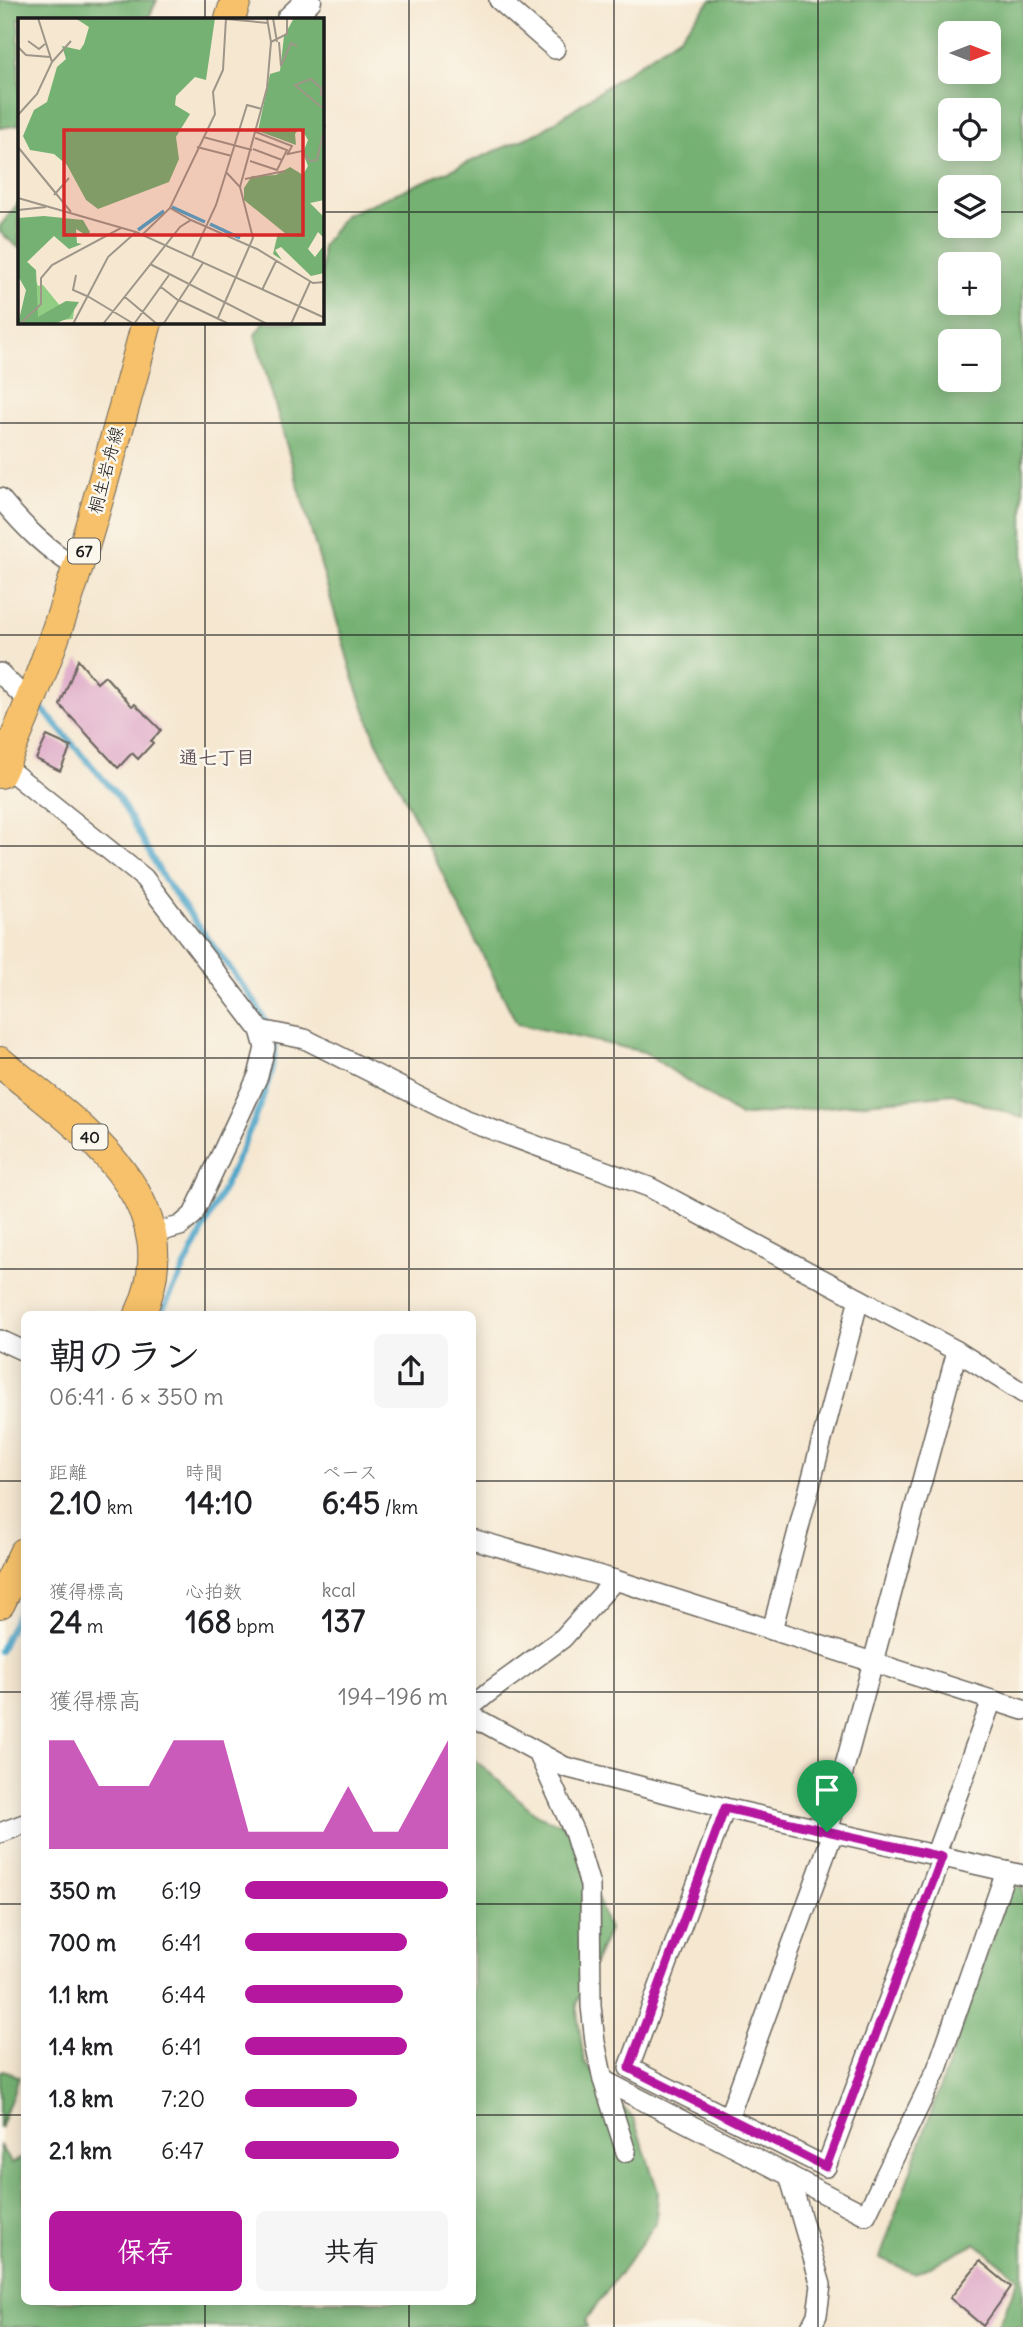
<!DOCTYPE html>
<html lang="ja">
<meta charset="utf-8">
<style>
:root{--surface:#fff;--page:#f6f6f6;--text:#202124;--muted:#757577;--accent:#b5179e}
body{margin:0;font-family:Delius,"Klee One",sans-serif;background:var(--page);color:var(--text);height:100vh;display:flex;flex-direction:column;font-size:26px;white-space:nowrap}
*{box-sizing:border-box;margin:0}
p{font-size:23px;color:var(--muted)}
.icon{flex:none;width:38px;height:38px;fill:none;stroke:currentColor;stroke-width:2;stroke-linecap:round;stroke-linejoin:round}
.map{position:relative;flex:1;overflow:hidden}
.details{position:absolute;left:21px;top:1311px;width:455px;height:994px;display:flex;flex-direction:column;background:var(--surface);border-radius:10px;box-shadow:0 4px 18px #0003}
.details>*{flex:none}
.needle{width:46px;rotate:90deg}
.tools{position:absolute;left:938px;top:21px;display:grid;gap:14px}
.tools a{display:grid;place-items:center;width:63px;height:63px;border-radius:10px;background:var(--surface);box-shadow:0 4px 18px #0003;font-size:35px}
.pin{position:absolute;display:grid;place-items:center;width:60px;height:60px;color:#fff;margin:-72px -30px;border-radius:50% 50% 50% 0;rotate:-45deg;box-shadow:0 0 7px #0007}
.pin .icon{rotate:45deg}
.round{display:grid;place-items:center;flex:none;width:74px;height:74px;border-radius:10px;background:var(--page)}
.headline{display:flex;align-items:center;justify-content:space-between;height:119px;padding:0 28px}
h1{font-size:38px;font-weight:700;line-height:52px}
.metrics{display:grid;grid-template-columns:repeat(3,1fr);gap:10px;height:119px;padding:7px 28px}
.metrics div{display:grid;align-content:center}
.metrics b{font-size:30px;font-weight:700}
.metrics small{font-size:19px;font-weight:400}
.metrics p{font-size:19px}
.chart{height:196px;padding:14px 28px}
.chart p{display:flex;justify-content:space-between}
.chart svg{width:100%;height:126px;margin-top:7px;fill:var(--accent);opacity:.7}
.primary-button{display:flex;gap:14px;margin-top:auto;padding:14px 28px}
.primary-button a{flex:1;height:80px;border-radius:10px;background:var(--accent);color:#fff;font-size:28px;font-weight:700;line-height:80px;text-align:center}
.primary-button a+a{background:var(--page);color:var(--text)}
ul{padding:0 28px;list-style:none;font-size:23px}
li{display:grid;grid-template-columns:112px 84px 1fr;align-items:center;height:52px}
li i{height:18px;border-radius:9px;background:var(--accent)}
.map>svg:first-child{display:block}
</style>
<div class="map">
<svg width="1023" height="2327" viewBox="0 0 1023 2327">
<rect width="100%" height="100%" fill="#fbf7ec"/>
<filter id="ink" filterUnits="userSpaceOnUse"><feTurbulence type="fractalNoise" baseFrequency=".0143" numOctaves="2"/><feDisplacementMap in="SourceGraphic" scale="14" xChannelSelector="R" yChannelSelector="G"/><feConvolveMatrix kernelMatrix="1 2 1 2 8 2 1 2 1" color-interpolation-filters="sRGB"/></filter>
<filter id="wash" filterUnits="userSpaceOnUse"><feTurbulence type="fractalNoise" baseFrequency=".00686" numOctaves="4" result="noise"/><feDisplacementMap in="SourceGraphic" scale="28" xChannelSelector="R" yChannelSelector="G"/><feGaussianBlur stdDeviation="1.57" result="paint"/><feColorMatrix in="noise" values="0 0 0 0 0 0 0 0 0 0 0 0 0 0 0 0 0 1.4 0 .05"/><feComposite in="paint" operator="in"/></filter>
<g filter="url(#wash)">
<rect width="100%" height="100%" fill="#f5e7d0"/>
<g fill="#74b172" stroke="#486647" stroke-width="2" fill-rule="evenodd">
<polygon points="0,0 157,0 148,19 19,19 19,125 0,128"/>
<path d="M711 0H1023V1118L953 1094 740 1116 644 1052 517 1024 376 740 353 677 255 335 264 322H322V246L345 215 540 132 680 36ZM989 33V72H950V33ZM989 110V149H950V110ZM989 187V226H950V187ZM989 264V303H950V264ZM989 341V380H950V341Z"/>
<polygon points="19,202 19,248 0,232 0,226"/>
<polygon points="473,1758 537,1815 572,1828 609,1930 576,2004 584,2062 634,2120 658,2191 656,2223 586,2320 587,2327 0,2327 0,2146 12,2164 24,2156 24,2301 472,2301"/>
<polygon points="1011,1885 1023,1888 1023,2327 997,2327 1019,2278 975,2243 915,2274 880,2258"/>
<polygon points="3,2070 19,2077 0,2129 0,2071"/>
</g>
<g fill="none" stroke-linecap="round" stroke-linejoin="round">
<g stroke="#4ca5c9" stroke-width="6">
<polyline points="38,704 118,796 164,879 257,1005 269,1028"/>
<path d="M161 1314C181 1273 290 1070 274 1037"/>
<polyline points="0,1651 24,1600"/>
</g>
</g>
<g id="blocks">
<g fill="#e1b0cb">
<polygon points="78,660 97,683 105,676 132,706 135,704 161,730 151,741 153,743 138,759 132,753 118,768 60,705"/>
<polygon points="47,736 71,747 60,771 36,759"/>
<polygon points="980,2261 1011,2287 983,2326 950,2298"/>
</g>
</g>
</g>
<g filter="url(#ink)">
<use href="#blocks" fill-opacity="0" stroke="#68635b" stroke-width="2"/>
<g fill="none" stroke-linecap="round" stroke-linejoin="round">
<defs>
<g id="minor">
<polyline points="499,0 555,49"/>
<path d="M0 498C25 528 45 548 79 569"/>
<polyline points="0,673 30,703"/>
<polyline points="3,765 144,878 260,1030 265,1048 258,1076 193,1215 180,1226 151,1234"/>
<polyline points="260,1030 305,1039 466,1120 649,1187 957,1351 1023,1393"/>
<polyline points="0,1340 24,1351"/>
<polyline points="472,1539 615,1580 1023,1710"/>
<polyline points="772,1630 859,1299"/>
<polyline points="472,1706 489,1692 563,1638 615,1580"/>
<polyline points="472,1716 565,1767 725,1808 1023,1875"/>
<polyline points="539,1755 574,1832 590,1885 591,2006 595,2042 603,2080 626,2152"/>
<polyline points="725,1808 629,2068 826,2167 942,1857"/>
<polyline points="827,1832 957,1351"/>
<polyline points="0,1833 24,1824"/>
<polyline points="935,1856 992,1700"/>
<polyline points="603,2080 866,2215 937,2069 1006,1871"/>
<polyline points="729,2116 833,1833"/>
<polyline points="789,2175 821,2285 817,2315 811,2327"/>
</g>
<polyline id="tertiary" points="289,19 309,0"/>
<g id="primary">
<polyline points="230,19 236,0"/>
<path d="M0 773C66 628 106 475 147 322"/>
<path d="M0 1062C76 1125 193 1198 140 1314"/>
<polyline points="0,1603 24,1553"/>
</g>
</defs>
<use href="#minor" stroke="#68635b" stroke-width="22"/>
<use href="#tertiary" stroke="#68635b" stroke-width="27"/>
<use href="#primary" stroke="#68635b" stroke-width="32"/>
<use href="#minor" stroke="#fff" stroke-width="19"/>
<use href="#tertiary" stroke="#fff" stroke-width="24"/>
<use href="#primary" stroke="#f6c16b" stroke-width="30"/>
</g>
</g>
<g fill="none" stroke-linecap="round" stroke-linejoin="round" filter="url(#ink)">
<defs>
<polygon id="route" points="725,1808 942,1857 826,2167 629,2068"/>
</defs>
<use href="#route" stroke="#fff" stroke-width="14"/>
<use href="#route" stroke="#b5179e" stroke-width="9"/>
</g>
<path fill="none" stroke="#1c1c1c" stroke-width="2" stroke-opacity="0.55" d="M205 0V19M409 0V1314M614 0V2327M818 0V2327M0 212H19M322 212H950M989 212H1023M205 322V1314M0 423H1023M0 635H1023M0 846H1023M0 1058H1023M0 1269H1023M0 1481H24M472 1481H1023M0 1692H24M472 1692H1023M0 1904H24M472 1904H1023M0 2115H24M472 2115H1023M205 2301V2327M409 2301V2327"/>
<g text-anchor="middle" stroke-width="5" stroke-linejoin="round" paint-order="stroke">
<g fill="#fbf7ec" stroke="#5f5e5a" stroke-width="2">
<rect x="68" y="538.5" width="32" height="25" rx="5"/>
<rect x="72.5" y="1124.5" width="35" height="25" rx="5"/>
</g>
<g font-size="16" font-weight="bold" fill="#1c1c1c">
<text x="84" y="557">67</text>
<text x="90" y="1143">40</text>
</g>
<g font-size="18" fill="#1c1c1c" stroke="#fbf7ec">
<text transform="translate(106 470) rotate(-75)" y="6">桐生岩舟線</text>
</g>
<g font-size="19" font-weight="bold" fill="#615059" stroke="#fbf7ec">
<text x="217" y="764">通七丁目</text>
</g>
</g>
<g transform="translate(18 18)">
<rect width="306" height="306" fill="#f5e7d0"/>
<path d="M11 245 20 268 25 267 43 289 56 292 55 301 0 306 10 271 0 247Z" fill="#91ce84"/>
<path d="M57 0H197L188 62 177 59 158 78 157 87 172 96 158 119 161 141 151 164 80 191 68 182 49 147 36 136 12 132 5 118 16 92 29 84 39 49 48 41 44 28 62 32 66 26 71 9ZM276 0H306V182L292 185 306 199V220L300 214 290 231 297 239 306 227V255L293 258 263 229 257 232 264 242 255 236 260 215 268 216 226 182V170L234 158 258 157 272 149 285 157 290 148 285 135 290 122 286 115 280 112 277 116 278 127 240 113 252 56 262 53 266 18ZM26 198 65 202 72 214 69 218 58 211 59 225 64 226 51 231 36 218 9 244 18 252 20 299 48 283 61 284 51 300 36 306H0L8 272 0 258V200Z" fill="#74b172"/>
<path fill="none" stroke="#4ca5c9" stroke-width="3.5" d="M154 189 187 204M192 206 222 220M120 212 146 193"/>
<path fill="none" stroke="#9e9688" stroke-width="2" d="M255 0 259 24M208 1 250 5M10 23 21 31 27 26M253 24 269 16V0M261 24 263 48 273 25 279 28M0 29 8 37 32 39M34 44 53 23M303 78V70L293 61 277 67 307 92M0 97 19 76 34 44 20 0M238 114 274 128 269 137M185 119 234 132M0 129 53 194M179 129 214 138M235 131 264 142M270 136 284 133 292 143 299 142 307 106M232 143 259 152 269 132 237 120M227 161 267 153M222 169 249 70 253 24 249 0M36 177 51 160M0 180 118 214 307 300M152 190 173 202M0 192 28 189M124 217 152 190 197 96 195 74 205 52 208 0M174 239 198 187 229 87 244 91M132 246 249 306M58 257 55 272 71 279M143 269 161 283M244 272 258 243M71 279 116 306M107 279 139 306M161 282 211 306M200 300 235 220 222 169 208 154M2 306 23 286V260L34 247 103 210M55 306 90 239 118 214M85 306 162 209 173 202 239 231 295 265 307 264M116 306 151 257M139 306 146 305 185 245M273 306 292 264"/>
<path fill="#d62828" fill-opacity="0.15" stroke="#d62828" stroke-width="3.5" d="M46 112H285V217H46Z"/>
<rect width="306" height="306" fill="none" stroke="#1c1c1c" stroke-width="3.5"/>
</g>
</svg>
<div class="tools">
<a><svg class="needle" viewBox="-14 -14 28 28"><path d="M0-13l5 13h-10z" fill="#e53935"/><path d="M0 13l5-13h-10z" fill="#757577"/></svg></a>
<a><svg class="icon" aria-label="locate" viewBox="0 0 24 24"><circle cx="12" cy="12" r="6"/><path d="M12 2v4M12 18v4M2 12h4M18 12h4"/></svg></a>
<a><svg class="icon" aria-label="layers" viewBox="0 0 24 24"><path d="M12 4l9 5-9 5-9-5zM3 14l9 5 9-5"/></svg></a>
<a>+</a>
<a>−</a>
</div>
<div class="pin" style="left:827px;top:1832px;background:#1e9e55"><svg class="icon" aria-label="arrive" viewBox="0 0 24 24"><path d="M6 21V4h12l-3 4 3 4H6"/></svg></div>
<section class="details">
<div class="headline"><div><h1>朝のラン</h1><p>06:41 · 6 × 350 m</p></div><a class="round"><svg class="icon" aria-label="share" viewBox="0 0 24 24"><path d="M12 15V3M7 8l5-5 5 5M5 13v7h14v-7"/></svg></a></div>
<div class="metrics">
<div><p>距離</p><b>2.10<small> km</small></b></div>
<div><p>時間</p><b>14:10</b></div>
<div><p>ペース</p><b>6:45<small> /km</small></b></div>
</div>
<div class="metrics">
<div><p>獲得標高</p><b>24<small> m</small></b></div>
<div><p>心拍数</p><b>168<small> bpm</small></b></div>
<div><p>kcal</p><b>137</b></div>
</div>
<div class="chart"><p><span>獲得標高</span>194–196 m</p>
<svg viewBox="0 0 160 44" preserveAspectRatio="none"><path d="M0 44V6L10 6L20 22L30 22L40 22L50 6L60 6L70 6L80 38L90 38L100 38L110 38L120 22L130 38L140 38L150 22L160 6V44z"/></svg>
</div>
<ul>
<li><b>350 m</b>6:19<i style="width:100%"></i></li>
<li><b>700 m</b>6:41<i style="width:80%"></i></li>
<li><b>1.1 km</b>6:44<i style="width:78%"></i></li>
<li><b>1.4 km</b>6:41<i style="width:80%"></i></li>
<li><b>1.8 km</b>7:20<i style="width:55%"></i></li>
<li><b>2.1 km</b>6:47<i style="width:76%"></i></li>
</ul>
<div class="primary-button"><a>保存</a><a>共有</a></div>
</section>
</div>
